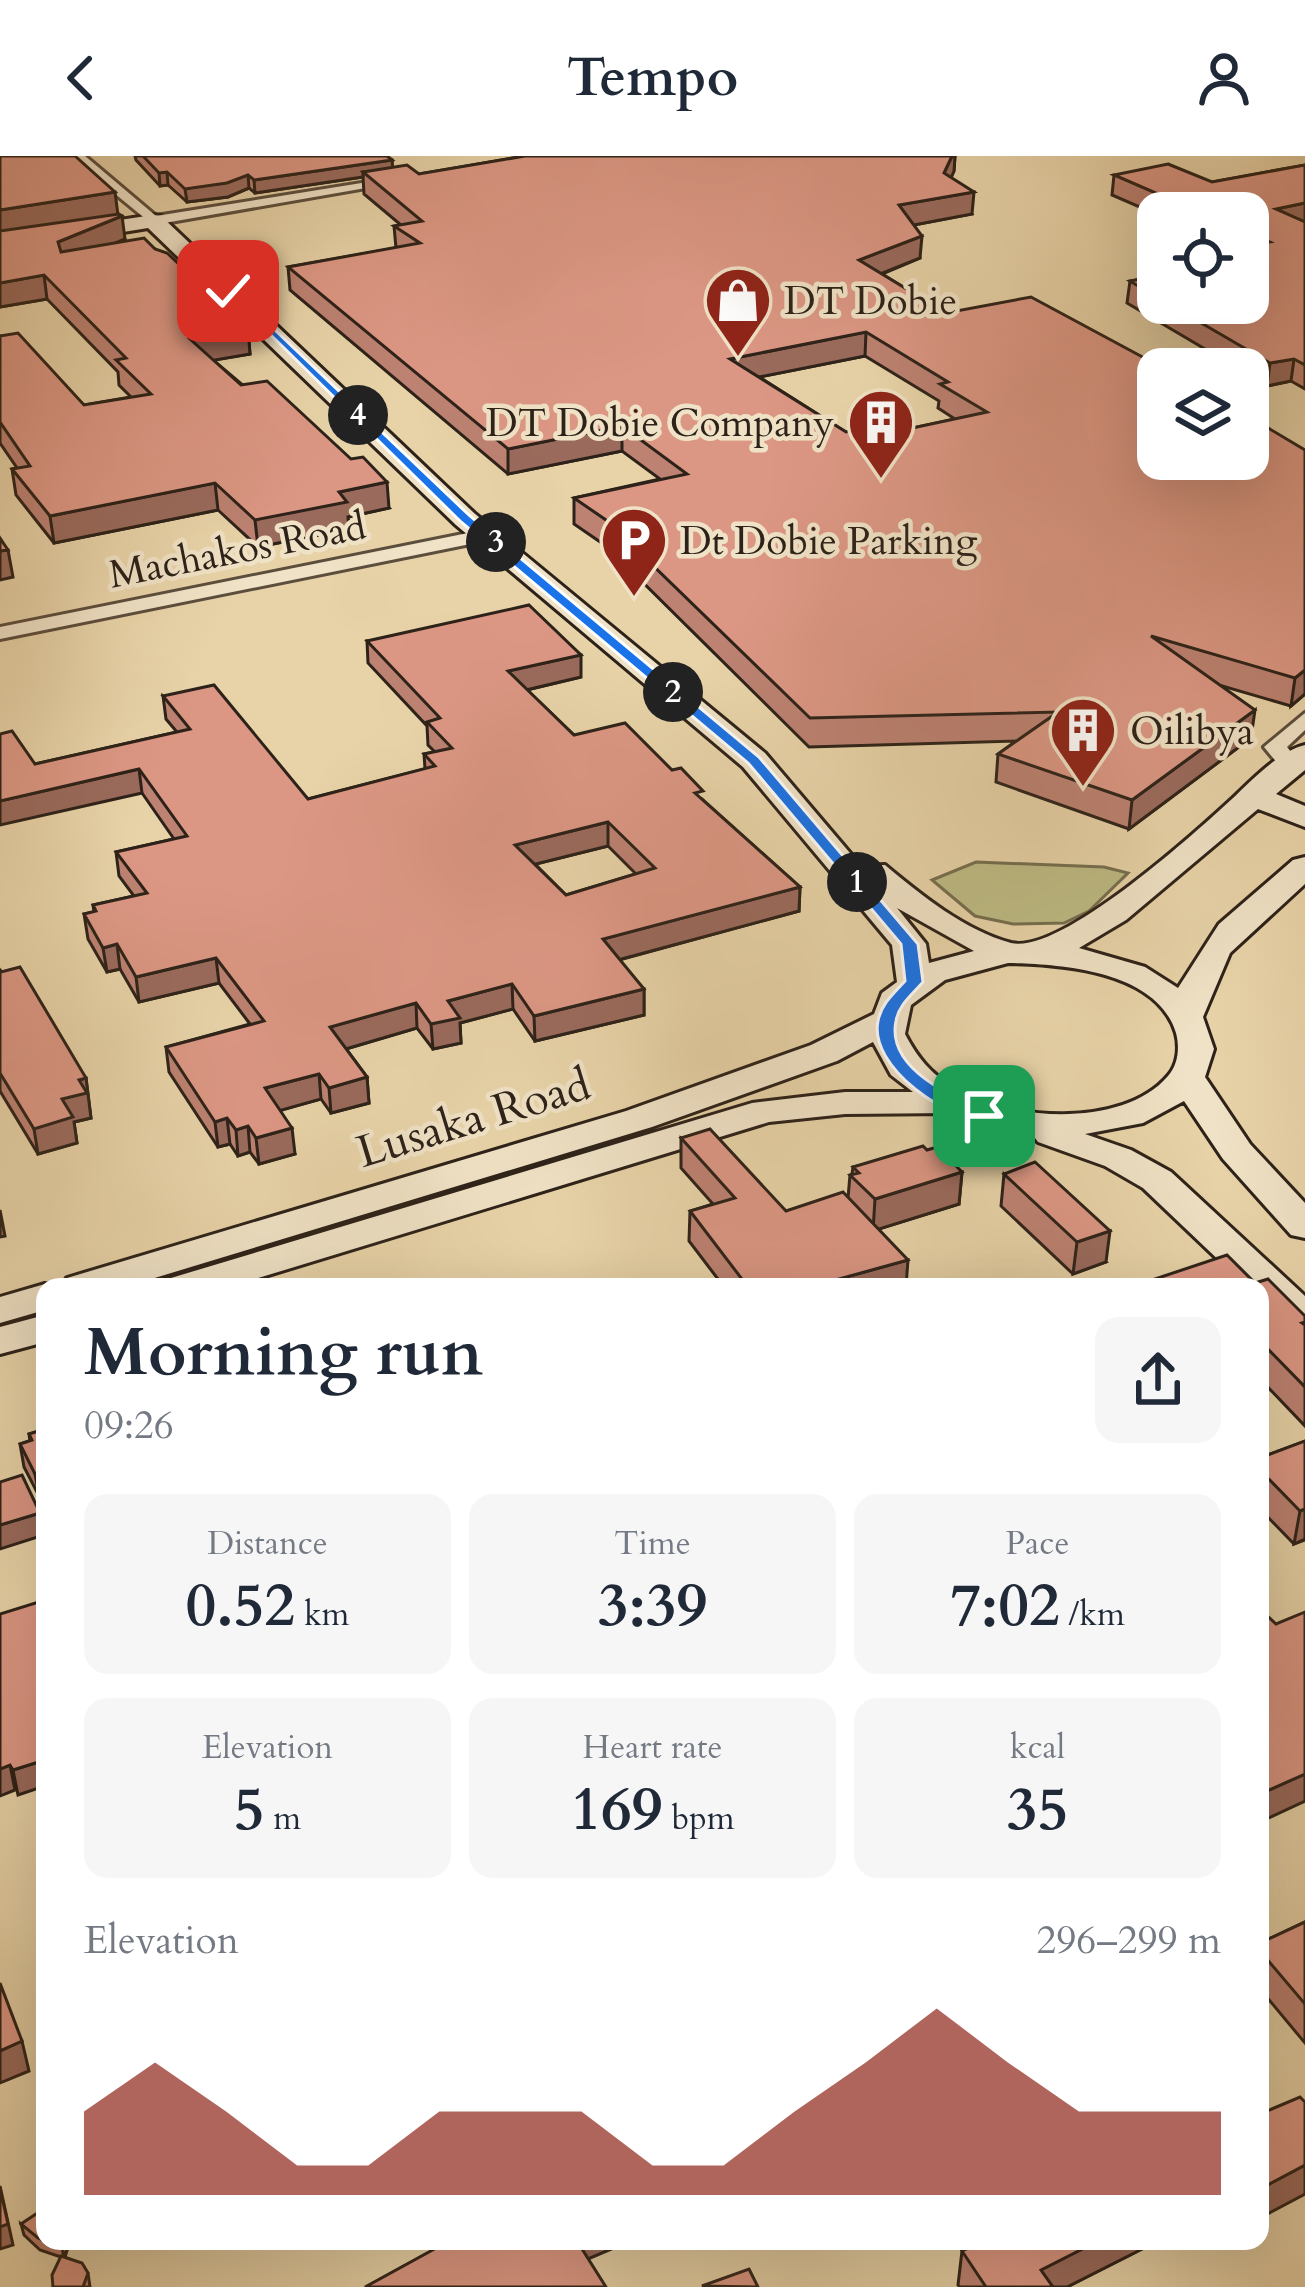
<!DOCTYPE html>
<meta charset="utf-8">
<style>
:root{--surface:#fff;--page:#f6f6f7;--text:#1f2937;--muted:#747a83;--accent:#8f2418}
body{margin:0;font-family:Cardo,serif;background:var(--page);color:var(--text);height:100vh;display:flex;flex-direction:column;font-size:45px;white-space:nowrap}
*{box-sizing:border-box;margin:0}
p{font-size:39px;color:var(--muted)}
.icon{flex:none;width:66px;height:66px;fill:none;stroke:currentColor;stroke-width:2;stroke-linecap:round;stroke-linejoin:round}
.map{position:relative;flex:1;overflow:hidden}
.side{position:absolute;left:36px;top:1122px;width:1233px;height:972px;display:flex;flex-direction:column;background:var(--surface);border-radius:24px;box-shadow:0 12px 48px #0002}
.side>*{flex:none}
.fabs{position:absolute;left:1137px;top:36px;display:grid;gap:24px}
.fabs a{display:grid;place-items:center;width:132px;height:132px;border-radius:24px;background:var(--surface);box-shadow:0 12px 48px #0002;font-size:60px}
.pin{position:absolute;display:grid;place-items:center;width:102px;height:102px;color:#fff;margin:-51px;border-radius:24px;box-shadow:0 6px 18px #0006}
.km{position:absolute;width:60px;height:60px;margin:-30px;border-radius:50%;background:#222;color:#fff;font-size:33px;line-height:60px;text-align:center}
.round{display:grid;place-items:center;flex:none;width:126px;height:126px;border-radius:24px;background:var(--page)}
.overview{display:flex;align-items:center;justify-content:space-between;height:204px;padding:0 48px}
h1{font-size:66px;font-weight:700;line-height:90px}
.figures{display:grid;grid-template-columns:repeat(3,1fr);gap:18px;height:204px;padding:12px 48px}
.figures div{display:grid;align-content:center;border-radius:24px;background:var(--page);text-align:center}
.figures b{font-size:60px;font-weight:700}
.figures small{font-size:33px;font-weight:400}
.figures p{font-size:33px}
.chart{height:336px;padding:24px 48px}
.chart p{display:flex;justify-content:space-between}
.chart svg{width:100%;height:216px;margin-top:12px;fill:var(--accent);opacity:.7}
header{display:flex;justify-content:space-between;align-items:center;height:156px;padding:0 48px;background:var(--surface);font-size:54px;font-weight:700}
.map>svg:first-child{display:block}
</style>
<header><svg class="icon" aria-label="back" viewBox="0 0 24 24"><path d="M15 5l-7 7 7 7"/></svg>Tempo<svg class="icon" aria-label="person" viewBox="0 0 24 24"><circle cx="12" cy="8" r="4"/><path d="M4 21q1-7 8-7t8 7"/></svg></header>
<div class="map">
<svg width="1305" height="2131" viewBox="0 0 1305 2131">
<rect width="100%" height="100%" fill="#e8d3a8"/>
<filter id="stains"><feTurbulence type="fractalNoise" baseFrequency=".00167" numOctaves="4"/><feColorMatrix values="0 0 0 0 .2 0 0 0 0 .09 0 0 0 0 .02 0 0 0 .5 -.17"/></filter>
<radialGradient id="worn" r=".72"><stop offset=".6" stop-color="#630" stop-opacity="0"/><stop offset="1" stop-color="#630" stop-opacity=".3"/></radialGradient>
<polygon fill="#bdba83" stroke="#756e4e" stroke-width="3" points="976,706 1104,711 1128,717 1089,755 1064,767 1013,768 975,760 932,724"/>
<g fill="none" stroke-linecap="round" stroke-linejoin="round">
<defs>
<g id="minor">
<polygon points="69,0 85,0 156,60 399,21 406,25 153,69"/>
<polygon points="488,373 495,375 495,383 0,483 0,471"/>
<polygon points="1305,557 1305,574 1287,591 1302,609 1299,614 1283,614 1264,591"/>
</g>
<g id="secondary">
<path d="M153 59 161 60 474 357 765 597 861 710 885 709C921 739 964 774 1011 787 1060 799 1194 678 1232 643 1250 626 1279 595 1305 589V614L1276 638 1305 650V671L1258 653 1126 764 1079 792 1145 811 1178 832 1219 768 1293 704 1305 701V728L1230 797 1203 861 1214 893 1205 921 1250 988 1305 1047V1082L1291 1079 1223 1003 1184 945 1143 967 1085 978 1131 994 1171 1016 1305 1140V1176L1291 1172 1260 1143V1131H1247L1143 1032 1105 1010 1038 986 1032 978 980 969 951 957 845 958 769 966 229 1131H165L171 1122 752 947 845 936H913L891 919 873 886 837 905 652 971 125 1131H61L67 1122 626 955 811 889 874 858 882 837 897 826 892 789 743 611 456 369 148 72 0 96V82ZM897 752 974 795 929 807 926 788ZM1008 807C1060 808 1157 814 1176 877 1180 892 1178 909 1168 920 1123 973 1006 965 953 931 930 917 917 901 905 878L911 849 945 824Z"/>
<polygon points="45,1128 56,1131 45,1131 45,1154 0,1167 0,1141"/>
<polygon points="45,1159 45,1186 0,1198 0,1171"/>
</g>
</defs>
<use href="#minor" stroke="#5c4e3d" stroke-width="6"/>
<use href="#secondary" stroke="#2d2219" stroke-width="6"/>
<use href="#minor" fill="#f0e2c6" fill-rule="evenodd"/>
<use href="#secondary" fill="#f0e2c6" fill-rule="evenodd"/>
</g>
<g fill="#bd8272" stroke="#2d2219" stroke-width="3" fill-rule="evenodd">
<polygon points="0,0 117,58 125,83 116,87 155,93 248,173 250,198 213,204 389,352 348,361 349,373 258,391 218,354 54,387 16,339 12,313 17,312 0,287 0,180 84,249 131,241 119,229 118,216 47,143 0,151"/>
<path d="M135 0H387L392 4V11L419 18 525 0H955L954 15 951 22 972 58 914 69 920 102 882 118 946 157 1150 205 1305 538 1291 550 1219 529 1251 582 1129 673 996 626 998 598 1016 585 809 591 606 390 574 368V342L660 323 622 295 508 318 290 134 288 111 396 92 394 70 401 69 364 38 363 21 255 37 249 32 228 41 187 46 168 29 160 30 136 4ZM865 200 939 245 938 252 955 263 880 279 846 276 759 221Z"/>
<polygon points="1305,9 1305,233 1291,225 1267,230 1248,219 1248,213 1239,213 1127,147 1130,125 1158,120 1158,147 1248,147 1248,57 1158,57 1158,59 1112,39 1114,19 1212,26"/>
<path d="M367 485 581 521 527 534 574 579 702 643 800 731 799 755 619 804 644 833V859L535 885 513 853 460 867 461 887 433 893 417 872 346 893 367 921 369 947 331 957 321 943 280 954 295 998 259 1008 250 996 238 1000 230 988 218 991 169 916 166 891 250 868 219 827 139 846 120 813 107 816 88 783 84 758 94 756 93 749 134 740 119 720 116 696 174 683 142 637 35 608 177 576 166 563 163 540 308 643 425 613 424 598 435 596 428 589 427 570 368 507ZM608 690 636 718 566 739 535 708Z"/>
<polygon points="0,814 86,922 91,962 74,966 77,987 38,998 0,935"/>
<polygon points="681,982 786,1055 848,1042 850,1019 852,1018 853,1011 927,994 962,1016 959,1048 878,1073 906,1131 724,1131 689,1085 690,1055 713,1048 681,1012"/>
<polygon points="1004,1018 1106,1106 1073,1118 1001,1050"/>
<polygon points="1255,1127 1305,1160 1305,1270 1260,1223 1260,1131"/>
<polygon points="45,1273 45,1338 39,1340 24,1311 20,1288 30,1285 29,1278"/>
<polygon points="1305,1285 1305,1384 1294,1388 1260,1353 1260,1302"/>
<polygon points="1305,1766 1305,1887 1260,1833 1260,1787"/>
<polygon points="21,2068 45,2085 70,2085 65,2101 88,2117 90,2131 53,2131 61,2101 40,2094 24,2079"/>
<polygon points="1146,2091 1067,2131 960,2131 958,2129 962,2095"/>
</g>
<g fill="#9a6a5c" stroke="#2d2219" stroke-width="3">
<polygon points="952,0 955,0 954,15 943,39 944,17"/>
<polygon points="392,4 393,17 363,16 363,21 255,37 254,24"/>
<polygon points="167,16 168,29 160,30 159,17"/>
<polygon points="248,19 249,32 228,41 187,46 185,33"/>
<polygon points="115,36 118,59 0,77 0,54"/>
<polygon points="974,36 972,58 898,72 899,49"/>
<polygon points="1305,47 1305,67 1276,53"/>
<polygon points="122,60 125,83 61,110 58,86"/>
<polygon points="922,80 920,102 858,127 859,104"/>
<polygon points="44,119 47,143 0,151 0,127"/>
<polygon points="248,173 250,198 192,208 190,183"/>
<polygon points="866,176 865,200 729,227 730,203"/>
<polygon points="1294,203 1291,225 1267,230 1270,207"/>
<polygon points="622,270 622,295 508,318 508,293"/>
<polygon points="387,326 389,352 348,361 349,373 258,391 255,364 339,336"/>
<polygon points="215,327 218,354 54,387 50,360"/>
<polygon points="8,394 13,421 0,424 0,395"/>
<polygon points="581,499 581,521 509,538 508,515"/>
<polygon points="1305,514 1305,538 1291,550 1295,522"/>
<polygon points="1255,554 1251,582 1129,673 1132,644"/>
<polygon points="139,613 142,637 0,669 0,645"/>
<polygon points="608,666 608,690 516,713 515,689"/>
<polygon points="800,731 799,755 603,808 603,783"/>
<polygon points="117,788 120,813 107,816 103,792"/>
<polygon points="216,802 219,827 139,846 136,821"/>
<polygon points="512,828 513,853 460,867 461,887 433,893 431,868 448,845"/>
<polygon points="644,833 644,859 535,885 534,860"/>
<polygon points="416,847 417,872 332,897 330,871"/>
<polygon points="319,918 321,943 268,958 265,932"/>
<polygon points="367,921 369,947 331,957 329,932"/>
<polygon points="86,922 91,962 74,966 77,987 38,998 34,973 79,924"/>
<polygon points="227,962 230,988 218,991 215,966"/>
<polygon points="248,970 250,996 238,1000 236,974"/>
<polygon points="292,972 295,998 259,1008 256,982"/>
<polygon points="962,1016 959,1048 873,1075 875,1043"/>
<polygon points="0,1054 5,1080 0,1081"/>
<polygon points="1110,1075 1106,1106 1073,1118 1077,1086"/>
<polygon points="908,1104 906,1131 810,1131"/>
<polygon points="45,1314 45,1338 39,1340 35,1318"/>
<polygon points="1305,1353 1305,1383 1294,1388 1300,1355"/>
<polygon points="40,1357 44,1379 0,1393 0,1369"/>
<polygon points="45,1604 45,1630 18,1639 13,1614"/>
<polygon points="10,1609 15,1634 0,1640 0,1613"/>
<polygon points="1305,1618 1305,1645 1260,1666 1260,1638"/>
<polygon points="22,1885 29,1915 0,1927 0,1895"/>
<polygon points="1305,2009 1305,2038 1260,2062 1260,2033"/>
<polygon points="0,2030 13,2089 0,2093"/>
<polygon points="64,2085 70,2085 64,2102 62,2091"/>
<polygon points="574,2085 630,2085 574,2109"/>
<polygon points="1098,2085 1148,2085 1146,2091 1067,2131 1038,2131 1041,2114"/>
</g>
<g fill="#dc9784" stroke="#2d2219" stroke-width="3" fill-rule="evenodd">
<polygon points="0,0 75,0 115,36 0,54"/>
<polygon points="143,0 387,0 392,4 254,24 248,19 227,27 185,33 167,16 159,17"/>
<path d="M525 0H952L944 17 974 36 899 49 922 80 859 104 946 157 1031 141 1150 205 1199 196 1215 213H1158V303H1248V260L1305 294V514L1295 522 1151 480 1255 554 1132 644 998 598 1058 556 810 562 606 364 574 342 687 318 622 270 508 293 288 111 420 87 394 70 422 65 363 16 407 9 419 18ZM866 176 948 226 940 228 987 256 880 279 868 271 846 276 730 203Z"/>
<polygon points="1168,8 1212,26 1305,9 1305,47 1276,53 1305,66 1305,209 1294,203 1270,207 1167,147 1248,147 1248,91 1270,86 1248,77 1248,57 1202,57 1114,19"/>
<polygon points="119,58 122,60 58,86 61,96 144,82 155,93 167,97 248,173 190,183 241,229 267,225 351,303 363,301 387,326 339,336 347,346 255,364 215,327 50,360 12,313 30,310 0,266 0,180 18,177 84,249 151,238 116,204 126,202 44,119 0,127 0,75"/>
<polygon points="1158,120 1158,142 1130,125"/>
<polygon points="0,382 8,394 0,395"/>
<path d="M529 449 581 499 508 515 574 579 625 567 672 614 681 612 703 635 695 637 800 731 603 783 644 833 534 860 512 828 448 845 460 862 431 868 416 847 330 871 367 921 329 932 319 918 265 932 292 972 256 982 248 970 236 974 227 962 215 966 166 891 264 865 216 802 136 821 117 788 103 792 84 758 96 755 93 749 147 737 116 696 187 680 139 613 0 645V578L12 575 35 608 190 573 163 540 214 529 308 643 435 610 424 598 452 592 427 566 440 562 367 485ZM608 666 655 712 566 739 515 689Z"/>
<polygon points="20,811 86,922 79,924 87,937 62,943 73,961 34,973 0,917 0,814 1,816"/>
<polygon points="710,973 786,1055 843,1036 908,1104 810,1131 748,1131 690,1055 735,1042 681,982"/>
<polygon points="923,990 927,994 937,991 962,1016 875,1043 850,1019 859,1017 853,1011"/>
<polygon points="1035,1006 1110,1075 1077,1086 1004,1018"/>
<polygon points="1227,1099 1255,1127 1268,1123 1305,1160 1305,1166 1302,1167 1305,1169 1305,1231 1260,1185 1260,1131 1131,1131"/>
<polygon points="45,1273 45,1314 35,1318 20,1288 32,1284 29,1278"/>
<polygon points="1305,1285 1305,1353 1300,1355 1260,1314 1260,1302"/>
<polygon points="22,1319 40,1357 0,1369 0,1326"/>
<polygon points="45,1444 45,1604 13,1614 10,1609 0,1613 0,1458"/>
<polygon points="1260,1453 1276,1468 1305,1456 1305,1618 1260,1638"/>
<polygon points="1305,1766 1305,1848 1260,1795 1260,1787"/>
<polygon points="0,1827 22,1885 0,1895"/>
<polygon points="1300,1941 1305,1946 1305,2009 1260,2033 1260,1958"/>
<polygon points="0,2032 8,2068 0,2071"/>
<polygon points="45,2052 45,2085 38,2082 21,2068"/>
<polygon points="46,2085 64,2085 62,2091"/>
<polygon points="449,2085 577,2085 606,2131 365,2131"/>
<polygon points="984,2085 1098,2085 1041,2114 1053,2131 986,2131 962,2095"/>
<polygon points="61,2100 82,2107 88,2117 83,2131 53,2131 52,2119"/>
<polygon points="749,2113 758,2131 702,2130"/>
</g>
<path fill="#1a73e8" stroke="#fff" stroke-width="3" d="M224 133H232L470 360 759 601 918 788 923 826C913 838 899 848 896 865 886 913 955 943 991 956V964C950 968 868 911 878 865 881 848 894 837 905 825L901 788 748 607 461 366Z"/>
<defs>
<symbol id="shop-pin" viewBox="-11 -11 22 30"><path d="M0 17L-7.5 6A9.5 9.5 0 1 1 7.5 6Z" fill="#8f2418" stroke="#f0e2c6"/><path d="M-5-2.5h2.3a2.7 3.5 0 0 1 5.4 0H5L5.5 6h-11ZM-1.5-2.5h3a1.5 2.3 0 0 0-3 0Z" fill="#fff"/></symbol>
<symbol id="building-pin" viewBox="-11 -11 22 30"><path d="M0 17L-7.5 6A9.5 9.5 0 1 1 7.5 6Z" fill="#8f2418" stroke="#f0e2c6"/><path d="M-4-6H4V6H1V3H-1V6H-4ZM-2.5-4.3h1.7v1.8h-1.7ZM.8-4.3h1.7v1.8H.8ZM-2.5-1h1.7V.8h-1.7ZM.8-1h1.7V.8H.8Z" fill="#fff"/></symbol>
<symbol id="parking-pin" viewBox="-11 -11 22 30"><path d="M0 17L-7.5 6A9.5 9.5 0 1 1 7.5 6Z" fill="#8f2418" stroke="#f0e2c6"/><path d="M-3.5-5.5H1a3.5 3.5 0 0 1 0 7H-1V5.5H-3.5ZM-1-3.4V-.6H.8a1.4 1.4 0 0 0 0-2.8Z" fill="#fff"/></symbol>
</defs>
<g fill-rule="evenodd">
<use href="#shop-pin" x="700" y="106" width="76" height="104"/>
<use href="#building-pin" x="843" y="228" width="76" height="104"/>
<use href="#parking-pin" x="596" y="346" width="76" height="104"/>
<use href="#building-pin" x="1045" y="536" width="76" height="104"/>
</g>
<g text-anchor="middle" stroke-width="9" stroke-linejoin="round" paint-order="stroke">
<g font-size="39" fill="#2d2219" stroke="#f0e2c6" text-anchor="start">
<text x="784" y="158">DT Dobie</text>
<text x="834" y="280" text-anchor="end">DT Dobie Company</text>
<text x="680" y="398">Dt Dobie Parking</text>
<text x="1130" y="588">Oilibya</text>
</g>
<g font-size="39" fill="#2d2219" stroke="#f0e2c6">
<text transform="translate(237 393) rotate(-11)" y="14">Machakos Road</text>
</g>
<g font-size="45" fill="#2d2219" stroke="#f0e2c6">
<text transform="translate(473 961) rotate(-17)" y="16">Lusaka Road</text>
</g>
</g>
<rect width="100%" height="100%" filter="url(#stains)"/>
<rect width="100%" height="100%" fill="url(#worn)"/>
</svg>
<div class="fabs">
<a><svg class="icon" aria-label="locate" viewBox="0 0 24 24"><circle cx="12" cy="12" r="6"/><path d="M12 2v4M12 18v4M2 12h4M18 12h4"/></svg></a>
<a><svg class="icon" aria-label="layers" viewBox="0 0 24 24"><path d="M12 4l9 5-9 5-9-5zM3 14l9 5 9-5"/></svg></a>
</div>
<div class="pin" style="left:984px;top:960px;background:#1e9e55"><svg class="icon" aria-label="arrive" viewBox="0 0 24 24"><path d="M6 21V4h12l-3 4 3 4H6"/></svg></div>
<div class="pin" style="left:228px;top:135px;background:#d93025"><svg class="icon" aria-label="check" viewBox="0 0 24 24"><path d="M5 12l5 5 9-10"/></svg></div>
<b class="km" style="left:857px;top:726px">1</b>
<b class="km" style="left:673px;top:536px">2</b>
<b class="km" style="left:496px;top:386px">3</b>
<b class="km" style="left:358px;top:259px">4</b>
<section class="side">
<div class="overview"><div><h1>Morning run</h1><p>09:26</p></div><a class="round"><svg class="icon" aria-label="share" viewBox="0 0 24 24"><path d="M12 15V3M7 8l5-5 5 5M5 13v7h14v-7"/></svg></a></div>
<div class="figures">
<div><p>Distance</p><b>0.52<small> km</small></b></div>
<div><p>Time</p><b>3:39</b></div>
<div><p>Pace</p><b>7:02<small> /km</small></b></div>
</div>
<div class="figures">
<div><p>Elevation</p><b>5<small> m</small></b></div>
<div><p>Heart rate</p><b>169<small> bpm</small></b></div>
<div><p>kcal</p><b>35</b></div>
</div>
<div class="chart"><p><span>Elevation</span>296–299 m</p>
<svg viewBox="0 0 160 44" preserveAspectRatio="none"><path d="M0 44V27L10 17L20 27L30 38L40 38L50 27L60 27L70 27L80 38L90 38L100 27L110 17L120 6L130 17L140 27L150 27L160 27V44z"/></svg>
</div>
</section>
</div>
